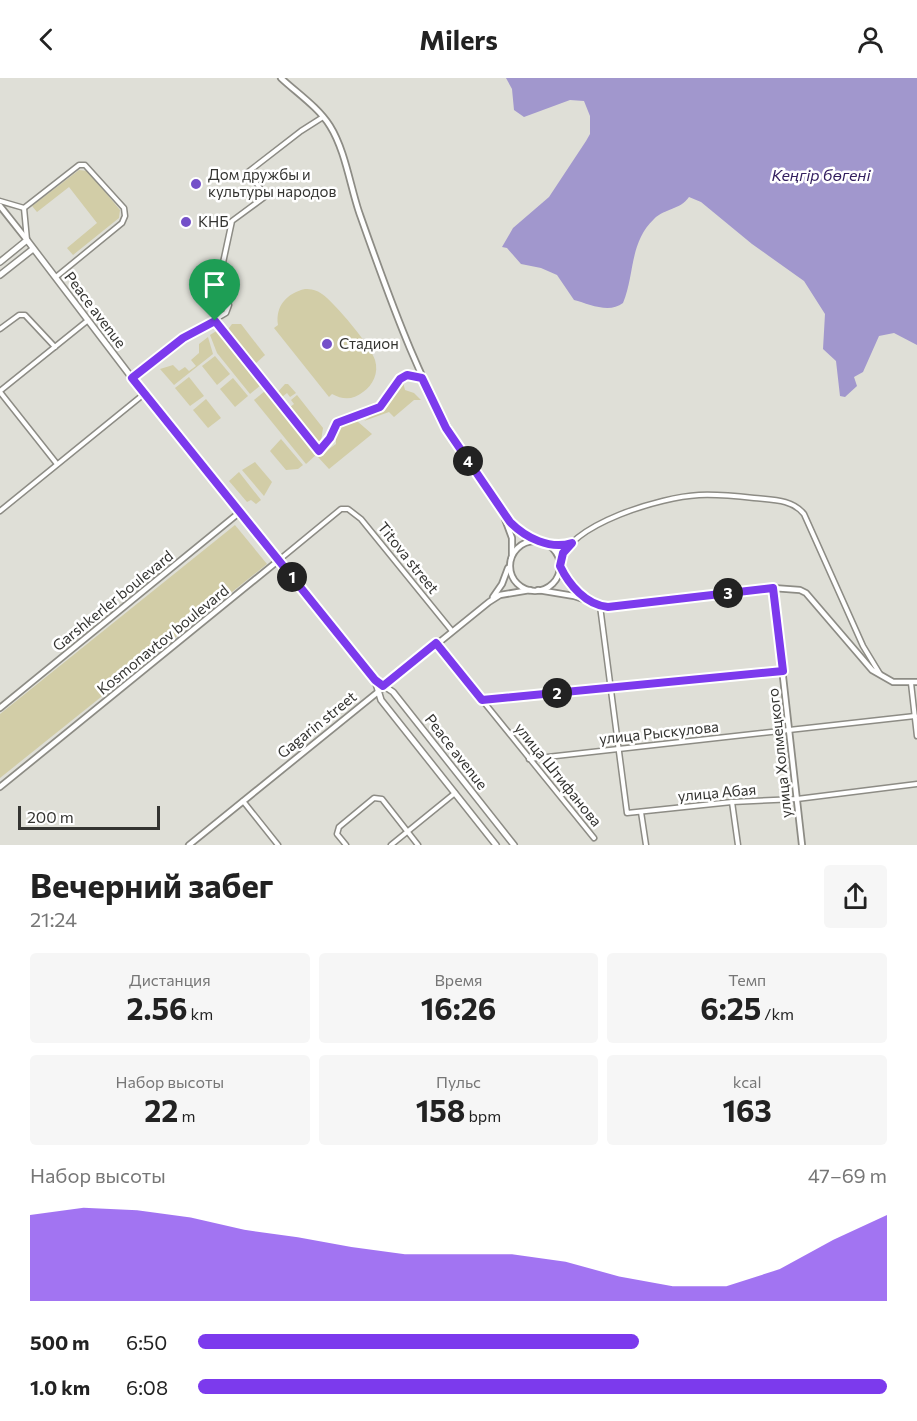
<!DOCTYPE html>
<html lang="ru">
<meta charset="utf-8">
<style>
:root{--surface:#fff;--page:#f6f6f6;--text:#222;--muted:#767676;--accent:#7c3aed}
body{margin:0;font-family:Commissioner,sans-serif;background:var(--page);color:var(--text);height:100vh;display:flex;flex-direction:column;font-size:22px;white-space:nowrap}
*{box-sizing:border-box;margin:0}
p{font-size:20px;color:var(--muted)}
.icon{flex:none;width:33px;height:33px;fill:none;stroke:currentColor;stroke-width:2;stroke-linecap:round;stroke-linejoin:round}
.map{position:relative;height:767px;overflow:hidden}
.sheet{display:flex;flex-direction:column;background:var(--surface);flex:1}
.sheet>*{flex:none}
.scale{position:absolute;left:18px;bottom:15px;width:142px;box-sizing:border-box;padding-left:6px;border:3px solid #343431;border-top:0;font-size:16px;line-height:21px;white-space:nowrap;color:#343431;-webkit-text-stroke:4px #fff;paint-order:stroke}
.pin{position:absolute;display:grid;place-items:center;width:51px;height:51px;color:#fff;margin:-62px -26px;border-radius:50% 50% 50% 0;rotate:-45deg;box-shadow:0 0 6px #0007}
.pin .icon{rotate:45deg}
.km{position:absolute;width:30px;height:30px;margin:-15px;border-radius:50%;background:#222;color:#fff;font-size:16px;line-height:30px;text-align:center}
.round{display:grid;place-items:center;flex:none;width:63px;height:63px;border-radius:6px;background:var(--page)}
.overview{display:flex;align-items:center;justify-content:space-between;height:102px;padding:0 30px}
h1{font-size:33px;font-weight:700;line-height:45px}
.metrics{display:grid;grid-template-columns:repeat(3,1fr);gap:9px;height:102px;padding:6px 30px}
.metrics div{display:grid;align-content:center;border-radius:6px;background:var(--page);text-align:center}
.metrics b{font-size:30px;font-weight:700}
.metrics small{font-size:16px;font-weight:400}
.metrics p{font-size:16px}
.chart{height:168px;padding:12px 30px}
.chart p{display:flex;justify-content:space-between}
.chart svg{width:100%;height:108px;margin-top:6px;fill:var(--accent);opacity:.7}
ul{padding:0 30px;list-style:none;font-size:20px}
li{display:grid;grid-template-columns:96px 72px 1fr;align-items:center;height:45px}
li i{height:15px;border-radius:8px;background:var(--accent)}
header{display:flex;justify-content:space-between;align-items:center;height:78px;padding:0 30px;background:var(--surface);font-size:27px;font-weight:700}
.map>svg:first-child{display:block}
</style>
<header><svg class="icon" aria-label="back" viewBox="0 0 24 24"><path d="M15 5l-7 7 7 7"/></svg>Milers<svg class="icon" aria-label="person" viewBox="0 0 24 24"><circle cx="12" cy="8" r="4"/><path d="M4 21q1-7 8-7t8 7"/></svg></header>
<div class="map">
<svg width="917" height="767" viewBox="0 0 917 767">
<rect width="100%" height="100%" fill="#dfdfd7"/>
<g fill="#d2cda7">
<polygon points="79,92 88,93 120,132 119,140 73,177 67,170 97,145 69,109 37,134 32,128"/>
<path d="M305 211C311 211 317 212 322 216 335 225 371 268 375 282 379 295 373 307 363 314 353 322 343 322 332 316L329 319 274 250 278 247C275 228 287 215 305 211Z"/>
<polygon points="232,246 241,246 265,277 253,288 226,254"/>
<polygon points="218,252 261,304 261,307 250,316 217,275 210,257"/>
<polygon points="208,259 213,276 174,307 160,291 173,287 179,293 185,289 189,293 196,288 191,282 199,275 199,266"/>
<polygon points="215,278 230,296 217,307 202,288"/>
<polygon points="189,299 204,318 190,328 175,310"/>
<polygon points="233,300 248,318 235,329 220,311"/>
<polygon points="403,304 405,312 414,315 421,322 414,322 394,339 389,334 364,343 386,328"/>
<polygon points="285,306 288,306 296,315 290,319 287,315 282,319 290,329 294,326 291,322 297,317 323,350 320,370 276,316"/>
<polygon points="265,313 317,376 306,386 254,322"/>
<polygon points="206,321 221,340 208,350 193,332"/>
<polygon points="357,343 372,356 329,391 318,379 336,366 336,351"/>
<polygon points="281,361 303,387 298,391 286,392 270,373"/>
<polygon points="255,384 272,404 264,418 242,392"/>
<polygon points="239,394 261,422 256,426 251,422 247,424 229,403"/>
<polygon points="235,447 267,486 0,700 0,636"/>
</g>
<path fill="#a197cd" d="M506 0H917V267L894 255 879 258 863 294 854 299 857 308 845 319 840 318 836 283 823 271 825 236 804 203 752 166 701 124 689 119C680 132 665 130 654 141 629 165 635 196 623 225 609 236 589 226 574 222L557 197 541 190 521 186 507 170 502 169 513 150 549 119 586 63 590 56V38L584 23 570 22 524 39 514 32 512 11Z"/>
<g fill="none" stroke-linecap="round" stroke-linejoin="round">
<defs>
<g id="minor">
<polyline points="0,123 24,130 27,162"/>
<polyline points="24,130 79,87 85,87 124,130 125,138 122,145 56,199"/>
<polyline points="215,243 319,373 330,360 337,345 380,329 400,301 407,297 422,300"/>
<polyline points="0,251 19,237 25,237 55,269"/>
<polyline points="132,300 183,260 226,235 229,227 221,194 232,143 266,118 248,94 301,53 323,39"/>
<polyline points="0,313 87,243"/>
<polyline points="0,314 57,386"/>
<polyline points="0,433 144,316"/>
<polyline points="549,467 571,465"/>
<polyline points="279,482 341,431 348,431 361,441 452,553"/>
<path d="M559 484C572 445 661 419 699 417 717 416 736 418 754 420 772 422 792 421 804 436L863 568 880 596"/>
<polyline points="600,528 627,735 732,724 797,721 917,706"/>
<polyline points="436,565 594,760"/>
<polyline points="911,605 917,658"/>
<polyline points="482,622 783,593"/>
<polyline points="529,681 915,638"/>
<polyline points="243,723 278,767"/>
<polyline points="732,724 738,767"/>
<polyline points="641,734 646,767"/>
<polyline points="346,767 337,756 339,749 374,720 382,721 418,767"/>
<polyline points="391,767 455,715"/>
</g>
<g id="tertiary">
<path d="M281 0C297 15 318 29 330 48 345 72 350 107 359 134 391 225 423 317 477 398 497 427 507 446 538 463"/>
<polyline points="0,128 27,162"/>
<polyline points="505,441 512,460 512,477"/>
<circle cx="535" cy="488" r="25"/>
<polyline points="560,489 566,501 584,519"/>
<polyline points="773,510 802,767"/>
<polyline points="538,512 574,518 608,529 773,510 800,512 806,515 872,592 893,604 917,604"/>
<polyline points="493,519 502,506 508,490"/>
<polyline points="0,630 240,434"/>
<polyline points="0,709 279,482"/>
<polyline points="189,767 489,524 500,517 530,512"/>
</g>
<g id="secondary">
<polyline points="0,184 27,162 132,300 375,602 393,614 514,767"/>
<polyline points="0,197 33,171"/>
<polyline points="375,602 381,622 496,767"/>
</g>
</defs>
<use href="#minor" stroke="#8d8c85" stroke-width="7"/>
<use href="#tertiary" stroke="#8d8c85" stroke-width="8"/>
<use href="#secondary" stroke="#8d8c85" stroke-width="8"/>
<use href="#minor" stroke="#fff" stroke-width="4"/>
<use href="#tertiary" stroke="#fff" stroke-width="4.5"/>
<use href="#secondary" stroke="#fff" stroke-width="5"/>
</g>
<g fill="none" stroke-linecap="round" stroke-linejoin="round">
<defs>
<path id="route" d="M215 243 319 373 330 360 337 345 380 329 400 301 407 297 422 300 446 350 510 444C526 460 550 472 572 465L563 475 560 488C569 507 586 527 608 529L773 510 783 593 482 622 436 565 383 608 375 602 132 300 183 260Z"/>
</defs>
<use href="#route" stroke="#fff" stroke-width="12"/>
<use href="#route" stroke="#7c3aed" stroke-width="8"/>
</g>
<g fill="#7450c9" stroke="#fff" stroke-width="2">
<circle cx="196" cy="106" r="6"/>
<circle cx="186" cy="144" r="6"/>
<circle cx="327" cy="266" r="6"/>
</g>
<g text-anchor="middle" stroke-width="5" stroke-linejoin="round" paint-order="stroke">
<g font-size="15" fill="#343431" stroke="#fff" text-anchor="start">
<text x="208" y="102">Дом дружбы и<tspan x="208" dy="17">культуры народов</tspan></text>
<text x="198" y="149">КНБ</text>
<text x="339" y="271">Стадион</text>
</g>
<g font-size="15" fill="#343431" stroke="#fff">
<text transform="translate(95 232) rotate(53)" y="5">Peace avenue</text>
<text transform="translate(408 480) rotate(51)" y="5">Titova street</text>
<text transform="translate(113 523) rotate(-39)" y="5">Garshkerler boulevard</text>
<text transform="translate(163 562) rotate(-39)" y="5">Kosmonavtov boulevard</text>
<text transform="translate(317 647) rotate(-39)" y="5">Gagarin street</text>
<text transform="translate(659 655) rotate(-6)" y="5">улица Рыскулова</text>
<text transform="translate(456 674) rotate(52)" y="5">Peace avenue</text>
<text transform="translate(780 675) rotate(-96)" y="5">улица Холмецкого</text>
<text transform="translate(558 697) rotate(51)" y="5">улица Штифанова</text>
<text transform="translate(717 715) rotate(-5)" y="5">улица Абая</text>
</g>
<g font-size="16" font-style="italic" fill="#321e5e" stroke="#fff">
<text x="821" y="103">Кеңгір бөгені</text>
</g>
</g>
</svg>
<div class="scale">200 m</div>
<div class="pin" style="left:215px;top:243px;background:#1e9e55"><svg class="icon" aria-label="arrive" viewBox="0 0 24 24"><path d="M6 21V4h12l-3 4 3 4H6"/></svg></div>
<b class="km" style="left:292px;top:499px">1</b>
<b class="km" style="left:557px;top:615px">2</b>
<b class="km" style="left:728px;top:515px">3</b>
<b class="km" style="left:468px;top:383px">4</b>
</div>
<section class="sheet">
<div class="overview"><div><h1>Вечерний забег</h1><p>21:24</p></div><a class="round"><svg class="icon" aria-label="share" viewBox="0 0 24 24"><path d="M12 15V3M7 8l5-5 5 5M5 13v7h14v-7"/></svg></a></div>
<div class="metrics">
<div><p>Дистанция</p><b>2.56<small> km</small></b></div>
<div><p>Время</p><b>16:26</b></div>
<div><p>Темп</p><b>6:25<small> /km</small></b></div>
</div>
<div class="metrics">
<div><p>Набор высоты</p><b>22<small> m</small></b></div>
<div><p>Пульс</p><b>158<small> bpm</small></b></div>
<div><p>kcal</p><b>163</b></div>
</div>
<div class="chart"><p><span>Набор высоты</span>47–69 m</p>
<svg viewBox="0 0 160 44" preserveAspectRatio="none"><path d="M0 44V9L10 6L20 7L30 10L40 15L50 18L60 22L70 25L80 25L90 25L100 28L110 34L120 38L130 38L140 31L150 19L160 9V44z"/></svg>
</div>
<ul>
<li><b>500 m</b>6:50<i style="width:64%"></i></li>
<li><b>1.0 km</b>6:08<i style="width:100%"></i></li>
</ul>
</section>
